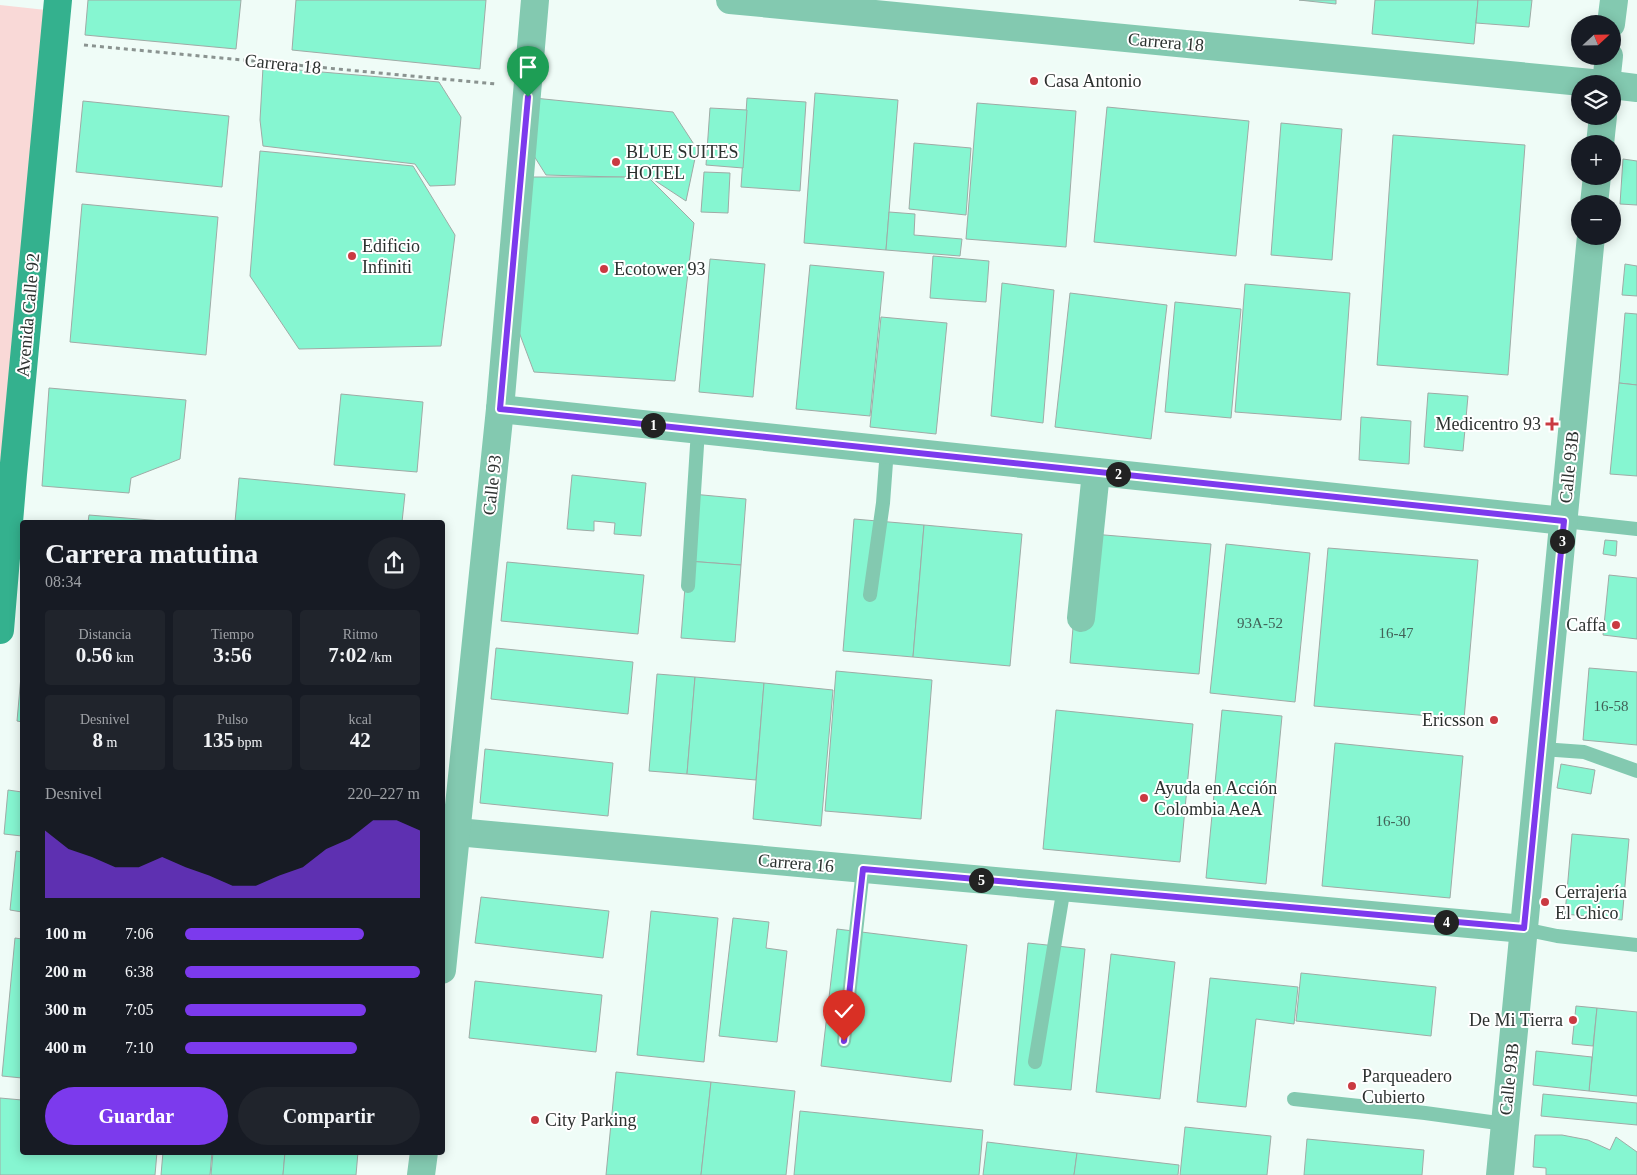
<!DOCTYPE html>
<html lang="es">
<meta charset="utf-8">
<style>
:root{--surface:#171b24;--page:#20242c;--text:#f1f3f6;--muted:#9ea1a6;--accent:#7c3aed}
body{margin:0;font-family:Georgia,serif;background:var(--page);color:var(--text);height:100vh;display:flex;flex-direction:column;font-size:19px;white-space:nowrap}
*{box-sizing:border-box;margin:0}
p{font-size:16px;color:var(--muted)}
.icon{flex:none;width:28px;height:28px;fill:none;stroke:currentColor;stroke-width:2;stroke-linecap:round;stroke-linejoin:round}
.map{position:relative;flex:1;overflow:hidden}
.details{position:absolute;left:20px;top:520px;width:425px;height:635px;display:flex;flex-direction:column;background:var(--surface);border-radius:5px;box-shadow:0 2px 12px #0003}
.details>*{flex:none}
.needle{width:32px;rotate:68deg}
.tools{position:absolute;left:1571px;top:15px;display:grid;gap:10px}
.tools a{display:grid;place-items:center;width:50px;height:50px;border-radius:50%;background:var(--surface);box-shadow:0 2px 12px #0003;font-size:25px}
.pin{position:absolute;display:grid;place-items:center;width:42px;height:42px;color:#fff;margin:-51px -21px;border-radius:50% 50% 50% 0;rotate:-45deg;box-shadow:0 0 5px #0007}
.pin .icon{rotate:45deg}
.km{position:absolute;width:25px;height:25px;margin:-12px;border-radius:50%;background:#222;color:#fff;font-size:14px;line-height:25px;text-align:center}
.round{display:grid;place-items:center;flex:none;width:52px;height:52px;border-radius:26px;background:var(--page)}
.overview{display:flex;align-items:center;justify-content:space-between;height:85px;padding:0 25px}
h1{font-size:28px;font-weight:700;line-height:38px}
.stats{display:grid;grid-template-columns:repeat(3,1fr);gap:8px;height:85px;padding:5px 25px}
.stats div{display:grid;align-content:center;border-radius:5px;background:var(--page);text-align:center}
.stats b{font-size:21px;font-weight:700}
.stats small{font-size:14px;font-weight:400}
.stats p{font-size:14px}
.chart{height:140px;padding:10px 25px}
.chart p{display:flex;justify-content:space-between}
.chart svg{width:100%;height:90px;margin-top:5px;fill:var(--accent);opacity:.7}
.primary-button{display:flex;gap:10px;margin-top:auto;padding:10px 25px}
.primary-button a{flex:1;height:58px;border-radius:30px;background:var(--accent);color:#fff;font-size:20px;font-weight:700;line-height:58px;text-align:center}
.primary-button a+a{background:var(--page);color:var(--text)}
ul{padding:0 25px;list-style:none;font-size:16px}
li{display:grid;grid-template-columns:80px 60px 1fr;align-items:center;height:38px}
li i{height:12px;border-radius:6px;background:var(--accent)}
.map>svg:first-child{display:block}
</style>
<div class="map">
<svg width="1637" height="1175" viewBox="0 0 1637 1175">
<rect width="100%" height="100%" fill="#effcf7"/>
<polygon fill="#f9d9d7" points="0,5 46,10 0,495"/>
<g fill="#86f6d1" stroke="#9faba6">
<polygon points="88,0 241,0 236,49 85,35"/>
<polygon points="296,0 486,0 480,69 292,50"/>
<polygon points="1299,0 1336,0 1336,4"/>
<polygon points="1375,0 1478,0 1474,44 1372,34"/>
<polygon points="1478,0 1532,0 1529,27 1476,23"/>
<polygon points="263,67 439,82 461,117 455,185 430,186 415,164 263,146 260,120"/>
<polygon points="815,93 898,100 886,250 804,243"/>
<polygon points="534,98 673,112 697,149 686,201 651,178 546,175 529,148"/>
<polygon points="747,98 806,102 800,191 741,187"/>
<polygon points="83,101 229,116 222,187 76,172"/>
<polygon points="977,103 1076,111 1066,247 966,239"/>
<polygon points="1107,107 1249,121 1236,256 1094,242"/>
<polygon points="710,108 747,110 743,168 706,165"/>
<polygon points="1281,123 1342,129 1332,260 1271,255"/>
<polygon points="1393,135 1525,145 1508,375 1377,365"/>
<polygon points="914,143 971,148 966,215 909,209"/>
<polygon points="260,151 413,166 455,235 441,346 299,349 250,276"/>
<polygon points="1623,159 1637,161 1637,205 1620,204"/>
<polygon points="704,172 730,173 728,213 701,212"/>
<polygon points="533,177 648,177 694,223 675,381 534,372 513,316"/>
<polygon points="82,204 218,217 206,355 70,342"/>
<polygon points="889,212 915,214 914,235 962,239 960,256 886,250"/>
<polygon points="933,256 989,261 986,302 930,298"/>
<polygon points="710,259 765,264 753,397 699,392"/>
<polygon points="1625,264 1637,266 1637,296 1622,295"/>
<polygon points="810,265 884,272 870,416 796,409"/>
<polygon points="1002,283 1054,290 1043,423 991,416"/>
<polygon points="1245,284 1350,293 1341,420 1235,412"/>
<polygon points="1070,293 1167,305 1151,439 1055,427"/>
<polygon points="1175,302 1241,309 1231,418 1165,412"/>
<polygon points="1625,313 1637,314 1637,385 1619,383"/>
<polygon points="881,317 947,323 936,434 870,427"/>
<polygon points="1619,383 1637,385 1637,476 1610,474"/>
<polygon points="49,388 186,400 180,459 131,478 129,493 42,486"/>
<polygon points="1428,393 1468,396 1463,451 1424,447"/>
<polygon points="341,394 423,402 417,472 334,465"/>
<polygon points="1361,417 1411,421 1409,464 1359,460"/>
<polygon points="572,475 646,483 641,536 614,534 615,523 594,521 594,531 567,529"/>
<polygon points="239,478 405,494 402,522 235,522"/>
<polygon points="692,494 746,499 741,565 687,561"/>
<polygon points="89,515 175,522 88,522"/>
<polygon points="854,519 924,525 913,657 843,651"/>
<polygon points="924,525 1022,534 1010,666 913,657"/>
<polygon points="1081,533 1211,544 1199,674 1070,663"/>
<polygon points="1605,540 1617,541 1616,556 1603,554"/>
<polygon points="1226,544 1310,553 1295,702 1210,693"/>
<polygon points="1328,548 1478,560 1464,719 1314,706"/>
<polygon points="687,561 741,565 735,642 681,638"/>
<polygon points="507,562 644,575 638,634 501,621"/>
<polygon points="1609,575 1637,578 1637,639 1603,635"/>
<polygon points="496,648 633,662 628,714 491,699"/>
<polygon points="1589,668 1637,672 1637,745 1583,740"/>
<polygon points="836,671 932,680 921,819 825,811"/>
<polygon points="657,674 695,677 687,774 649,771"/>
<polygon points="21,676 22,677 22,722 17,721"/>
<polygon points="695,677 764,683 756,780 687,774"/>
<polygon points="764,683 833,690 821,826 753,819"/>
<polygon points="1056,710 1193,724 1180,862 1043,849"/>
<polygon points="1222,710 1282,716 1266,884 1206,878"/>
<polygon points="1335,743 1463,756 1450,898 1322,886"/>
<polygon points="485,749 613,763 608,816 480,803"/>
<polygon points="1561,764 1595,770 1591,794 1557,788"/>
<polygon points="8,790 22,792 22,836 4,834"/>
<polygon points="1572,834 1629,839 1622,920 1565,914"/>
<polygon points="16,851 22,852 22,912 10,910"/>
<polygon points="481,897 609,911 603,958 475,943"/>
<polygon points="651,911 718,918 704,1062 637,1055"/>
<polygon points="733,918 769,922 766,948 787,951 777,1042 719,1036"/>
<polygon points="837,929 967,945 951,1082 821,1066"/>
<polygon points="15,938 22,939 22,1078 2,1076"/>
<polygon points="1028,943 1085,949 1071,1090 1014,1085"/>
<polygon points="1111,954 1175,962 1160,1099 1096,1092"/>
<polygon points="1301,973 1436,987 1431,1036 1296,1021"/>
<polygon points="1210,978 1298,987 1294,1024 1256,1019 1246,1107 1197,1102"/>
<polygon points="475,981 602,995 596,1052 469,1038"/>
<polygon points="1576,1006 1597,1008 1593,1046 1572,1044"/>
<polygon points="1597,1008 1637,1012 1637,1096 1589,1091"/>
<polygon points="1536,1051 1592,1057 1589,1091 1533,1085"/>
<polygon points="616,1072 711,1082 701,1175 606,1175"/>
<polygon points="711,1082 795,1091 786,1175 701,1175"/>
<polygon points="1543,1094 1637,1103 1637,1125 1541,1116"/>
<polygon points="0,1098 22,1100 22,1152 157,1152 155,1175 0,1175"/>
<polygon points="800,1111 983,1130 979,1175 794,1175"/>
<polygon points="1185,1127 1271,1136 1267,1175 1180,1175"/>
<polygon points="1535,1135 1562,1135 1588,1140 1610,1150 1616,1137 1637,1152 1637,1175 1546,1175 1546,1168 1533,1167"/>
<polygon points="1307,1139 1424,1150 1422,1175 1304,1175"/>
<polygon points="987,1142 1077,1153 1074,1175 983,1175"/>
<polygon points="163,1152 212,1152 210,1175 161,1175"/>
<polygon points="213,1152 285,1152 283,1175 211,1175"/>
<polygon points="285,1152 358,1152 356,1175 283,1175"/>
<polygon points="1077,1153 1179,1165 1178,1175 1074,1175"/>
</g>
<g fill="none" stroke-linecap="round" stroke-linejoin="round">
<polyline stroke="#8a9390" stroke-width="3" stroke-dasharray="4 4" stroke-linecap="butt" points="84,45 496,84"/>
<g stroke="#83c9b0" stroke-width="14">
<polyline points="1564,521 1637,529"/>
<polyline points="688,586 698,430"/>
<polyline points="870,595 883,503 887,449"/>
<polyline points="1542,749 1584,752 1637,771"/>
<polyline points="1524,929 1557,936 1637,945"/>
<polyline points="844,1041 863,869"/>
<polyline points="1035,1062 1064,887"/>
<polyline points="1294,1099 1425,1113 1505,1124"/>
</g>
<g stroke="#83c9b0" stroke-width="28">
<polyline points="730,0 1602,84"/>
<polyline points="1611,24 1614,0"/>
<polyline points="1606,84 1609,56"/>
<polyline points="1612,85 1637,88"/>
<polyline points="1600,144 1603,116"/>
<polyline points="1594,204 1597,176"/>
<polyline points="500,409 1564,521"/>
<polyline points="1081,618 1096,472"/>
<polyline points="457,832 1524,929"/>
<polyline points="442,970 500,409 535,0"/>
<polyline points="421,1175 424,1152"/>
<polyline points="1500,1175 1591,236"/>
</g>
<polyline stroke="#34b18e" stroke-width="28" points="0,630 13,474 58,0"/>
</g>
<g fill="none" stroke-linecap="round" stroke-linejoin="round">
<defs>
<polyline id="route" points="528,97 500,409 1564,521 1524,928 863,869 844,1041"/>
</defs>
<use href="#route" stroke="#fff" stroke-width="10"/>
<use href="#route" stroke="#7c3aed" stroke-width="6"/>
</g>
<g fill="#ca3a42" stroke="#fff" stroke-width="2">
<circle cx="1034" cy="81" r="5"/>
<circle cx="616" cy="162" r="5"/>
<circle cx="352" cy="256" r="5"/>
<circle cx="604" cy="269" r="5"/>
<path d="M1549.5 416.5h5v5h5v5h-5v5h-5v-5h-5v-5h5z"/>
<circle cx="1616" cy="625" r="5"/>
<circle cx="1494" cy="720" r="5"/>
<circle cx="1144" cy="798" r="5"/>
<circle cx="1545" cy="902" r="5"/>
<circle cx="1573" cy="1020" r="5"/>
<circle cx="1352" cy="1086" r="5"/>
<circle cx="535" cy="1120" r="5"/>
</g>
<g text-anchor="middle" stroke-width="4" stroke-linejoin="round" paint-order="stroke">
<g font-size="15" fill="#426258">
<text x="1260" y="628">93A-52</text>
<text x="1396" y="638">16-47</text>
<text x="1611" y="711">16-58</text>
<text x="1393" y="826">16-30</text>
</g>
<g font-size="18" fill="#2c312f" stroke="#fff">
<text transform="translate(1166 42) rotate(5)" y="6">Carrera 18</text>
<text transform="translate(283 64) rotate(6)" y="6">Carrera 18</text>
<text transform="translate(28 315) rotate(-85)" y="6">Avenida Calle 92</text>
<text transform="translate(1569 467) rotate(-84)" y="6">Calle 93B</text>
<text transform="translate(492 485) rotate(-84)" y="6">Calle 93</text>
<text transform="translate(796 863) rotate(5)" y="6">Carrera 16</text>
<text transform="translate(1509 1079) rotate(-84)" y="6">Calle 93B</text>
</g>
<g font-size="18" fill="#2c312f" stroke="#fff" text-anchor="start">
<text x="1044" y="87">Casa Antonio</text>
<text x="626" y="158">BLUE SUITES<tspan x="626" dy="21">HOTEL</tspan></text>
<text x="362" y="252">Edificio<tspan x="362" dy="21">Infiniti</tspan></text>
<text x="614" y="275">Ecotower 93</text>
<text x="1541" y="430" text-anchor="end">Medicentro 93</text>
<text x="1606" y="631" text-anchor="end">Caffa</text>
<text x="1484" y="726" text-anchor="end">Ericsson</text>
<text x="1154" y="794">Ayuda en Acción<tspan x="1154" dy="21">Colombia AeA</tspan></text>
<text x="1555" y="898">Cerrajería<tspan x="1555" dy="21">El Chico</tspan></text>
<text x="1563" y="1026" text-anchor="end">De Mi Tierra</text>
<text x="1362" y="1082">Parqueadero<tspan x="1362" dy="21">Cubierto</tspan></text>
<text x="545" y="1126">City Parking</text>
</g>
</g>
</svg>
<div class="tools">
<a><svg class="needle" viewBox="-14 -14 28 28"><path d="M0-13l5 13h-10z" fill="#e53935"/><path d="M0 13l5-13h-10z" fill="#9ea1a6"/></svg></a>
<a><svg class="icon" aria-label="layers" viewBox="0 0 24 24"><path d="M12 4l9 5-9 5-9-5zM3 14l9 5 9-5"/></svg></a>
<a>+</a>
<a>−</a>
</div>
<div class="pin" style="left:528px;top:97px;background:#1e9e55"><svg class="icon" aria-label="arrive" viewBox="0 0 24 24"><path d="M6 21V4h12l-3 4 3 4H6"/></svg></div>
<div class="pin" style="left:844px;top:1041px;background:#d93025"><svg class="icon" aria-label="check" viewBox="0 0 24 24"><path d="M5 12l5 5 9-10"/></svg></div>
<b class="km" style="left:653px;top:425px">1</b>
<b class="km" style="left:1118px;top:474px">2</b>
<b class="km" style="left:1562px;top:541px">3</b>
<b class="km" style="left:1446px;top:922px">4</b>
<b class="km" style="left:981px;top:880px">5</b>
<section class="details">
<div class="overview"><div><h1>Carrera matutina</h1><p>08:34</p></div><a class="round"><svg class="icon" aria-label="share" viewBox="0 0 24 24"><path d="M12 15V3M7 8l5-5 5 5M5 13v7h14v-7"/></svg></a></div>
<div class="stats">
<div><p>Distancia</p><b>0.56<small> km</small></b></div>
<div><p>Tiempo</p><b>3:56</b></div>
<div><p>Ritmo</p><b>7:02<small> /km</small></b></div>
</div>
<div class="stats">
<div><p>Desnivel</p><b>8<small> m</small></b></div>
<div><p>Pulso</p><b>135<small> bpm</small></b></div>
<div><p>kcal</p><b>42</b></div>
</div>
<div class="chart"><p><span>Desnivel</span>220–227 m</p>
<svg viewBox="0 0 160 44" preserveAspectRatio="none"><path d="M0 44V11L10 20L20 24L30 29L40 29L50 24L60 29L70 33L80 38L90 38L100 33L110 29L120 20L130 15L140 6L150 6L160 11V44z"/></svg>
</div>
<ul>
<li><b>100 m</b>7:06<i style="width:76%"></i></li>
<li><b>200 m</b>6:38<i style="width:100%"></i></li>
<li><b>300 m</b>7:05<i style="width:77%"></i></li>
<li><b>400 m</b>7:10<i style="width:73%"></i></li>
</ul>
<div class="primary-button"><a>Guardar</a><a>Compartir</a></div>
</section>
</div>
